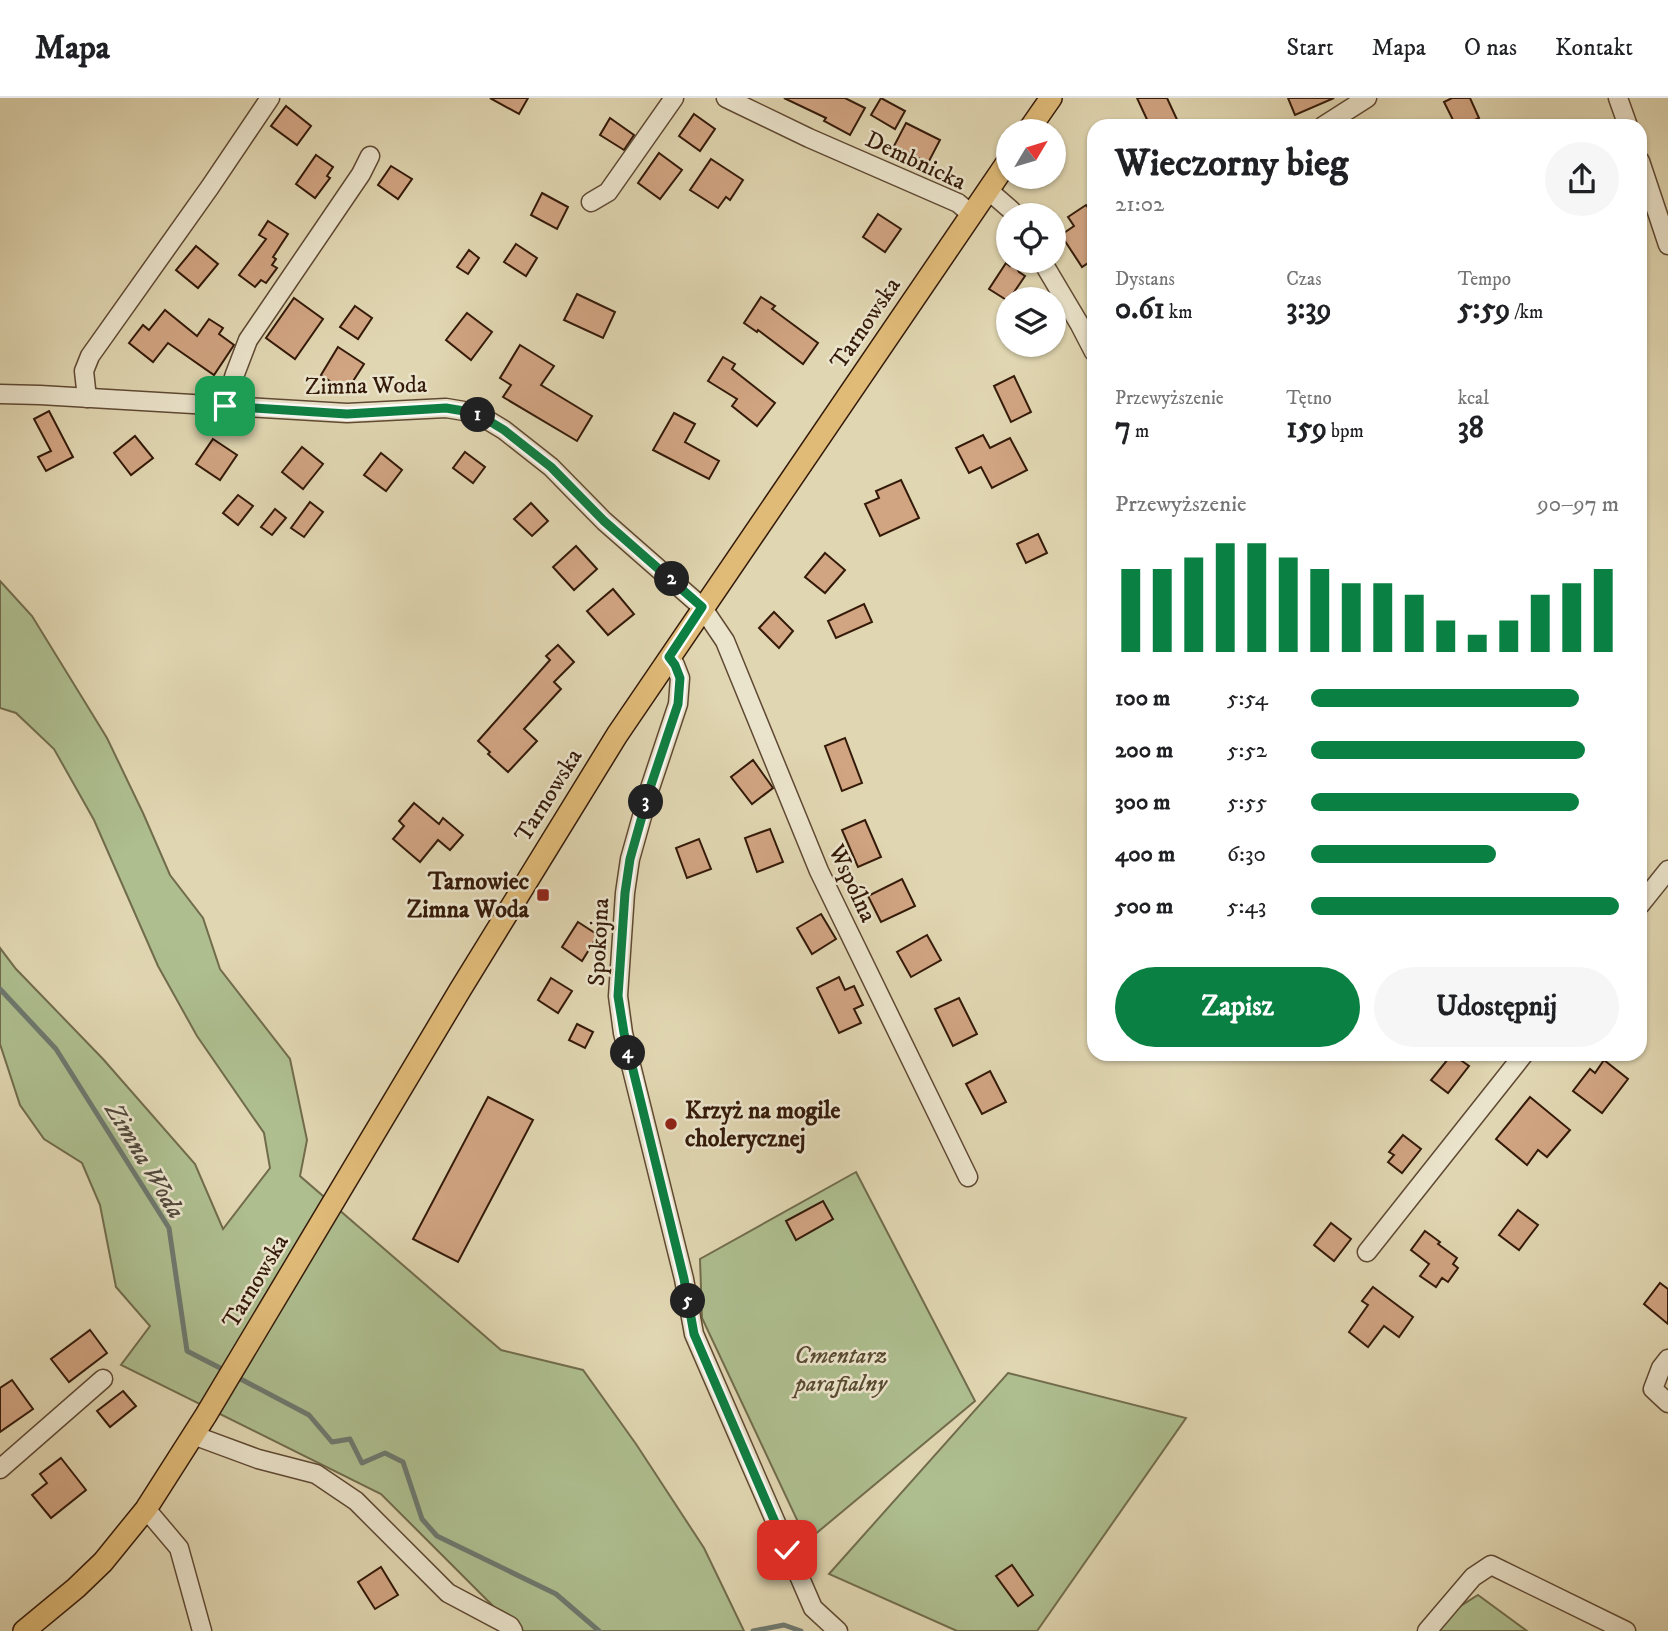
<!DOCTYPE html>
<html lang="pl">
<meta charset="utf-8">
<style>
:root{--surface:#fff;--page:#f6f6f6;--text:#202124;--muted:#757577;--line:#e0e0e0;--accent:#0b8043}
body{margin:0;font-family:"IM FELL DW Pica",serif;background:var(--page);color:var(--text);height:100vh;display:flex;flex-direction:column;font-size:26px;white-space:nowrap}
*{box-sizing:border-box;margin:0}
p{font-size:23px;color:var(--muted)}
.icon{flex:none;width:38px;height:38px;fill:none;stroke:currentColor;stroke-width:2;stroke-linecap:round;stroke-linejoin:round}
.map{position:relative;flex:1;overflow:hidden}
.drawer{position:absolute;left:1087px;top:21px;width:560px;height:942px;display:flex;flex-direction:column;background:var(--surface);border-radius:21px;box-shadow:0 2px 5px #0004}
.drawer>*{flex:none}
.needle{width:46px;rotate:52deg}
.tools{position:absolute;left:996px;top:21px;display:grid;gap:14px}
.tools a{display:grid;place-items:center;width:70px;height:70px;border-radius:50%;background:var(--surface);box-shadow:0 2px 5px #0004;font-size:35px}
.pin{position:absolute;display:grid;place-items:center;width:60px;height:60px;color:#fff;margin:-30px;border-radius:14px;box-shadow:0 4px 10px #0006}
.km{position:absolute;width:35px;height:35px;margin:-18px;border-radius:50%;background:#222;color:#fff;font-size:19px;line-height:35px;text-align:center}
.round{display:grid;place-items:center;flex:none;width:74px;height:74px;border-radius:37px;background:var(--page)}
.headline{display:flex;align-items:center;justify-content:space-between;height:119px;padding:0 28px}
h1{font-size:38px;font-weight:700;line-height:52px}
.metrics{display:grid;grid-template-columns:repeat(3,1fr);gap:10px;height:119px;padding:7px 28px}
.metrics div{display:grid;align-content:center}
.metrics b{font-size:30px;font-weight:700}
.metrics small{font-size:19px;font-weight:400}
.metrics p{font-size:19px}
.chart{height:196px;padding:14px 28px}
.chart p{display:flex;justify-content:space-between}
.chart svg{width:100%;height:126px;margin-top:7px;stroke:var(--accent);stroke-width:6}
.cta{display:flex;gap:14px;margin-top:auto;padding:14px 28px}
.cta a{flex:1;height:80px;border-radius:42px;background:var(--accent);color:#fff;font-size:28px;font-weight:700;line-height:80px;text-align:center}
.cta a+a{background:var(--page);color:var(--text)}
ul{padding:0 28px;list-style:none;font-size:23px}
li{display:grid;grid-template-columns:112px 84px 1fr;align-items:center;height:52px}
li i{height:18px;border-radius:9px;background:var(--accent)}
header{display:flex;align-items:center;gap:42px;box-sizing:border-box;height:98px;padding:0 35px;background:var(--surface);border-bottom:2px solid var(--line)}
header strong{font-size:33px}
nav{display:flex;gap:38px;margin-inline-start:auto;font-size:24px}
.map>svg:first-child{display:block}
</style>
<header>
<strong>Mapa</strong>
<nav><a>Start</a><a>Mapa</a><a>O nas</a><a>Kontakt</a></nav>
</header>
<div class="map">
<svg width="1668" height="1533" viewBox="0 0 1668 1533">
<rect width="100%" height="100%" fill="#e0d6b1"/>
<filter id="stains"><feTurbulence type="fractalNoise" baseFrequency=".00286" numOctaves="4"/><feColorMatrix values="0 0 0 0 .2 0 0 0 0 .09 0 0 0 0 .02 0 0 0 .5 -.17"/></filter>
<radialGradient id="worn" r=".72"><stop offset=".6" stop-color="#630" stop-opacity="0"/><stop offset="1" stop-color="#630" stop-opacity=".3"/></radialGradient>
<g fill="#aebe8f" stroke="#716c4c" stroke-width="2">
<polygon points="0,483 32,518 107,640 143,715 170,777 203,820 220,871 290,961 307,1042 300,1078 501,1252 583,1272 636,1346 704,1450 744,1533 518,1533 381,1396 121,1267 150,1228 116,1189 100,1107 82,1065 44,1041 20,1007 0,946 0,850 16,871 103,961 195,1066 223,1131 270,1070 264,1035 197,938 158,868 94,722 54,651 16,615 0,610"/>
<polygon points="856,1074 975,1303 807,1443 702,1220 700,1161"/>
<polygon points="1008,1275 1186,1320 1037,1533 957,1533 829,1476"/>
<polygon points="1478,1497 1527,1533 1421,1533"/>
</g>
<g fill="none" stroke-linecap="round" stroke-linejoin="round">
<g stroke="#6e796f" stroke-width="5">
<polyline points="0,891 56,951 169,1130 187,1253 226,1273"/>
<polyline points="235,1278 309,1317 332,1344 350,1341 362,1365 385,1355 403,1364 422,1421 437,1438 556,1496 599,1533"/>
<polyline points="753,1533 784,1527 801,1533"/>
</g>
</g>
<g fill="#d1a482" stroke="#341a09" stroke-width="2">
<polygon points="490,0 528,0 519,16"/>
<polygon points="784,0 845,0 865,10 850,37 824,23 826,20"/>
<polygon points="881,0 905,13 895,31 871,17"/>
<polygon points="1137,0 1167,0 1180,28 1150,28"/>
<polygon points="1288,0 1334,0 1295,17"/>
<polygon points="1452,0 1470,0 1479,20 1462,28 1456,28 1444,4"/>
<polygon points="286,8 311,28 297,47 271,28"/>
<polygon points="694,16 715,31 700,53 679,38"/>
<polygon points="610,20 634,37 624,52 600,37"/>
<polygon points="906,25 940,42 928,65 894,48"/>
<polygon points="659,55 682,72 660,101 638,85"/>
<polygon points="316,57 333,69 327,78 330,80 315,100 296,86"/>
<polygon points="711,61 743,82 730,102 726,99 718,110 690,92"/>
<polygon points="391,68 412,81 398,101 378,87"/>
<polygon points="542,95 568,109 557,131 531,117"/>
<polygon points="1086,107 1094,118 1094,161 1082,169 1061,137 1074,128 1068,119"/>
<polygon points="878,116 901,131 885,154 863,139"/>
<polygon points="268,123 288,136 273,159 276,161 272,167 277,170 266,185 261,182 255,189 239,177 266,141 259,137"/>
<polygon points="516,146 537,160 526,178 504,164"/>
<polygon points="196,148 218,166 198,190 176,172"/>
<polygon points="469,152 479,160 468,176 457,169"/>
<polygon points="1013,164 1019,174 1025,178 1008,203 989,191 1006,165 1010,168"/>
<polygon points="577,196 615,214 603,240 564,222"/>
<polygon points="761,199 775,208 772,211 818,245 803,266 758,232 757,234 744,225"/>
<polygon points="294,200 323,221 295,261 266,240"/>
<polygon points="355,208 372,220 358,241 340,229"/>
<polygon points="165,212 197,238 209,221 223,230 219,236 234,247 214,277 168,245 153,264 129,245 143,227 149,232"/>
<polygon points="467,215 492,234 471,262 446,242"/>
<polygon points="520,247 554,268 541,287 592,318 577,343 503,299 511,287 500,280"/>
<polygon points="338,249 364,266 346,294 321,277"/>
<polygon points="723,259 735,266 732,271 775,305 757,328 732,308 737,301 708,283"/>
<polygon points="1014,278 1031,314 1011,324 994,288"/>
<polygon points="49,313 73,359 46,373 38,359 51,353 34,321"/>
<polygon points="674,315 695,326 685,344 719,363 709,381 653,352"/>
<polygon points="983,337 990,350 1010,340 1027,372 992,390 981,369 969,375 956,350"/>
<polygon points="135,338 153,360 131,377 114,355"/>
<polygon points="213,341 237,357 220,382 196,366"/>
<polygon points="302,349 323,366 303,391 282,374"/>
<polygon points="465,354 485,369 473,385 453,370"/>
<polygon points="381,355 402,372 386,393 364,377"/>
<polygon points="901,382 919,420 880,438 865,406 879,400 876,393"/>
<polygon points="238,397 253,408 238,427 223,415"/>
<polygon points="310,404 323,414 304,439 291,430"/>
<polygon points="531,405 548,423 532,438 514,421"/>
<polygon points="275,411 286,420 272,437 261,429"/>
<polygon points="1038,436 1047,455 1026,465 1017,446"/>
<polygon points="576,448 597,471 574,492 553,469"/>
<polygon points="825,455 845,472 825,495 805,479"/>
<polygon points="613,491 634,516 608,537 587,513"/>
<polygon points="864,506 872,524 836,540 828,523"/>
<polygon points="774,514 793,533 779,550 759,530"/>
<polygon points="558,547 574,564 554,584 561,591 524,631 537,643 508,674 488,656 490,654 478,643 550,562 546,558"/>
<polygon points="845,640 862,685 842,693 825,648"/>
<polygon points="753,662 773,690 752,706 731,679"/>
<polygon points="414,705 439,726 443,720 463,737 450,752 438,742 420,764 393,741 404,728 399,723"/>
<polygon points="865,722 881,759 858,769 842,732"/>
<polygon points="770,731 783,764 757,774 745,740"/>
<polygon points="699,741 711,771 687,780 676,750"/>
<polygon points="902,781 915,808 881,824 868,798"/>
<polygon points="821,816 836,841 812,856 797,830"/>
<polygon points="578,824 598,837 582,863 562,849"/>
<polygon points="927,837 941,862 911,879 897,854"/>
<polygon points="839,879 845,892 854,888 863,907 854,911 861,925 839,935 817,890"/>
<polygon points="551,880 572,893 558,915 538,902"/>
<polygon points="959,900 977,936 953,948 935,911"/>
<polygon points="577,926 593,934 585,950 569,942"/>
<polygon points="1452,956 1469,968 1448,995 1431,982"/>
<polygon points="1604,962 1628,981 1602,1015 1573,993 1590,971 1595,975"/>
<polygon points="990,973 1006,1004 982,1016 966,986"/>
<polygon points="488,999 533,1022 458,1164 413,1141"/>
<polygon points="1530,999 1570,1032 1547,1059 1538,1052 1527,1067 1496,1041"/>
<polygon points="1403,1037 1421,1051 1402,1075 1388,1064 1394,1057 1389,1054"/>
<polygon points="823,1103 833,1121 796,1142 786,1123"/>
<polygon points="1518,1112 1538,1127 1519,1152 1499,1137"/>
<polygon points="1331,1125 1351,1141 1334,1163 1314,1147"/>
<polygon points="1425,1133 1440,1144 1438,1146 1457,1160 1453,1166 1458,1170 1448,1184 1442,1180 1436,1189 1420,1178 1429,1166 1411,1152"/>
<polygon points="1660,1185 1668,1191 1668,1226 1644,1206"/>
<polygon points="1373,1189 1413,1219 1399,1239 1384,1228 1368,1249 1349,1234 1368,1207 1362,1203"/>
<polygon points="90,1232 107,1255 69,1284 51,1261"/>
<polygon points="12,1282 33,1311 0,1334 0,1290"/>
<polygon points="123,1293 136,1308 110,1329 97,1313"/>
<polygon points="61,1360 86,1392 51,1420 32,1397 47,1385 40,1376"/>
<polygon points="1012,1467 1033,1497 1018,1508 996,1478"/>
<polygon points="381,1469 398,1497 375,1511 358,1484"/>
</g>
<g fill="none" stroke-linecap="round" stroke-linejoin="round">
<defs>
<g id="minor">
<polyline points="726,0 809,40 958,105 971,116"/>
<polyline points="1618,0 1628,28"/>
<polyline points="1323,28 1367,0"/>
<polyline points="1640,63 1668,147"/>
<polyline points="988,92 1011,112 1014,117"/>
<polyline points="591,104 608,94 674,0"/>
<polyline points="1042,163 1080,227 1094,254"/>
<polyline points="0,296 40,297 347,315 446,310 476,315 504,332 551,369 604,423 702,509 725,543 819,773 968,1079"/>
<polyline points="87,300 84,273 90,258 210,89 270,0"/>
<polyline points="225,308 235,276 248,242 361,76 370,58"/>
<polyline points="669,559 675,567 680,580 678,606 650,690 630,761 625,795 618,898 623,935 684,1181 694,1236 813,1510 838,1533"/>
<polyline points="1640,807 1668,772"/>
<polyline points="1367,1154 1524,956"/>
<polyline points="1668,1261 1661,1270 1653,1291 1668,1305"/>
<polyline points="193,1337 258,1361 316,1376 356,1403 448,1495 510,1528 513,1533"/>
<polyline points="0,1371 103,1281"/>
<polyline points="146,1411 179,1450 202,1533"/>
<polyline points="1427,1533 1473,1479 1491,1467 1626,1533"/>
</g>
<g id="major">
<polyline points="1028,33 1051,0"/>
<polyline points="24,1533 76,1490 103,1464 146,1411 206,1317 460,892 617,637 1008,63"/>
</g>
</defs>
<use href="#minor" stroke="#5f4933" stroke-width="21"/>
<use href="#major" stroke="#341a09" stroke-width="24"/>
<use href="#minor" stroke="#ebe4cc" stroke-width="18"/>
<use href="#major" stroke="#e0bb78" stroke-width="21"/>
</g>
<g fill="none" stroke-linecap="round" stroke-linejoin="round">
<defs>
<polyline id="route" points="225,308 347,316 446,310 476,315 504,332 551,369 604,423 702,509 669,559 675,567 680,580 678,606 650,690 630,761 625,795 618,898 624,935 684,1181 694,1236 787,1452"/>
</defs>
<use href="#route" stroke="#fff" stroke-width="14"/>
<use href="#route" stroke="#0b8043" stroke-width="9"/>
</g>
<g fill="#8f2418" stroke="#ebe4cc" stroke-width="2.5">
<rect x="536" y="790" width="14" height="14" rx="3.5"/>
<circle cx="671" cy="1026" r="7"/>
</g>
<g text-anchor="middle" stroke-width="5" stroke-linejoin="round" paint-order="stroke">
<g font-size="24" fill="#341a09" stroke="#ebe4cc">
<text transform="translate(916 62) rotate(25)" y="8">Dembnicka</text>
<text transform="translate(865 225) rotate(-56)" y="8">Tarnowska</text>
<text transform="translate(366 287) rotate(-1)" y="8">Zimna Woda</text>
<text transform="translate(548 697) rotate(-58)" y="8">Tarnowska</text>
<text transform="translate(853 785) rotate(65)" y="8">Wspólna</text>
<text transform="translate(598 844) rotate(-87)" y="8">Spokojna</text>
<text transform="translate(255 1183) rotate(-59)" y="8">Tarnowska</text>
</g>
<g font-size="24" font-weight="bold" fill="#341a09" stroke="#ebe4cc" text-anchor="end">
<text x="529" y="791">Tarnowiec<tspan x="529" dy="28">Zimna Woda</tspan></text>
<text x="685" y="1020" text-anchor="start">Krzyż na mogile<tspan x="685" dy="28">cholerycznej</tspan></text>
</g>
<g font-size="24" font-style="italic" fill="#594b31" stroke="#ebe4cc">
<text x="841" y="1265">Cmentarz<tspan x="841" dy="28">parafialny</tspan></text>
</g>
<g font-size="26" font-style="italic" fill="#51493c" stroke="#ebe4cc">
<text transform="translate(146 1062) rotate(59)" y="9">Zimna Woda</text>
</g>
</g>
<rect width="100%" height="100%" filter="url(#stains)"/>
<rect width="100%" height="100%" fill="url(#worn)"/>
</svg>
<div class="tools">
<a><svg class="needle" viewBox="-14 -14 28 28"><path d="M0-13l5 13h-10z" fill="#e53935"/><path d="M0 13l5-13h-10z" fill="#757577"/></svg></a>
<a><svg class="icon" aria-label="locate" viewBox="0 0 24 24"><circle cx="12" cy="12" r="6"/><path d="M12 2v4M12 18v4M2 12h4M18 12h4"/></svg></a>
<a><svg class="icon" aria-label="layers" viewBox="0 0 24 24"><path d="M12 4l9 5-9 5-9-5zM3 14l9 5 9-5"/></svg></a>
</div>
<div class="pin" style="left:225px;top:308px;background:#1e9e55"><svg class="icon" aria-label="arrive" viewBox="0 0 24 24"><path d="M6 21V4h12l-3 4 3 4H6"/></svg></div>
<div class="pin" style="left:787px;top:1452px;background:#d93025"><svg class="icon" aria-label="check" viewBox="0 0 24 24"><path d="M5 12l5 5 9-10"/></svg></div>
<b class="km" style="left:478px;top:317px">1</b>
<b class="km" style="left:672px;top:481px">2</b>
<b class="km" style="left:646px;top:704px">3</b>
<b class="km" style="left:628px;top:955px">4</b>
<b class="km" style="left:688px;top:1203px">5</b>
<section class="drawer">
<div class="headline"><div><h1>Wieczorny bieg</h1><p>21:02</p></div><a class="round"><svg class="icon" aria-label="share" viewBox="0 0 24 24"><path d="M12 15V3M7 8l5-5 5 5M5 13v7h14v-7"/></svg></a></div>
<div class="metrics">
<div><p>Dystans</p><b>0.61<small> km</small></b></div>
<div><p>Czas</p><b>3:39</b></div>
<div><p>Tempo</p><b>5:59<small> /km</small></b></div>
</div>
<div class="metrics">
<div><p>Przewyższenie</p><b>7<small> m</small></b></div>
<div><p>Tętno</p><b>159<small> bpm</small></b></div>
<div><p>kcal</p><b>38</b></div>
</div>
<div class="chart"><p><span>Przewyższenie</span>90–97 m</p>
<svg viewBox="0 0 160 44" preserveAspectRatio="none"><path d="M5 44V15M15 44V15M25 44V11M35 44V6M45 44V6M55 44V11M65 44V15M75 44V20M85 44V20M95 44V24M105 44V33M115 44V38M125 44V33M135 44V24M145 44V20M155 44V15"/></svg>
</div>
<ul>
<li><b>100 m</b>5:54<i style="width:87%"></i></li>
<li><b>200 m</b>5:52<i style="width:89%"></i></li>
<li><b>300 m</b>5:55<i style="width:87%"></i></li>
<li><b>400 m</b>6:30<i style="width:60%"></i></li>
<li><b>500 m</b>5:43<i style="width:100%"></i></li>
</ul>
<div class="cta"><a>Zapisz</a><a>Udostępnij</a></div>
</section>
</div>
